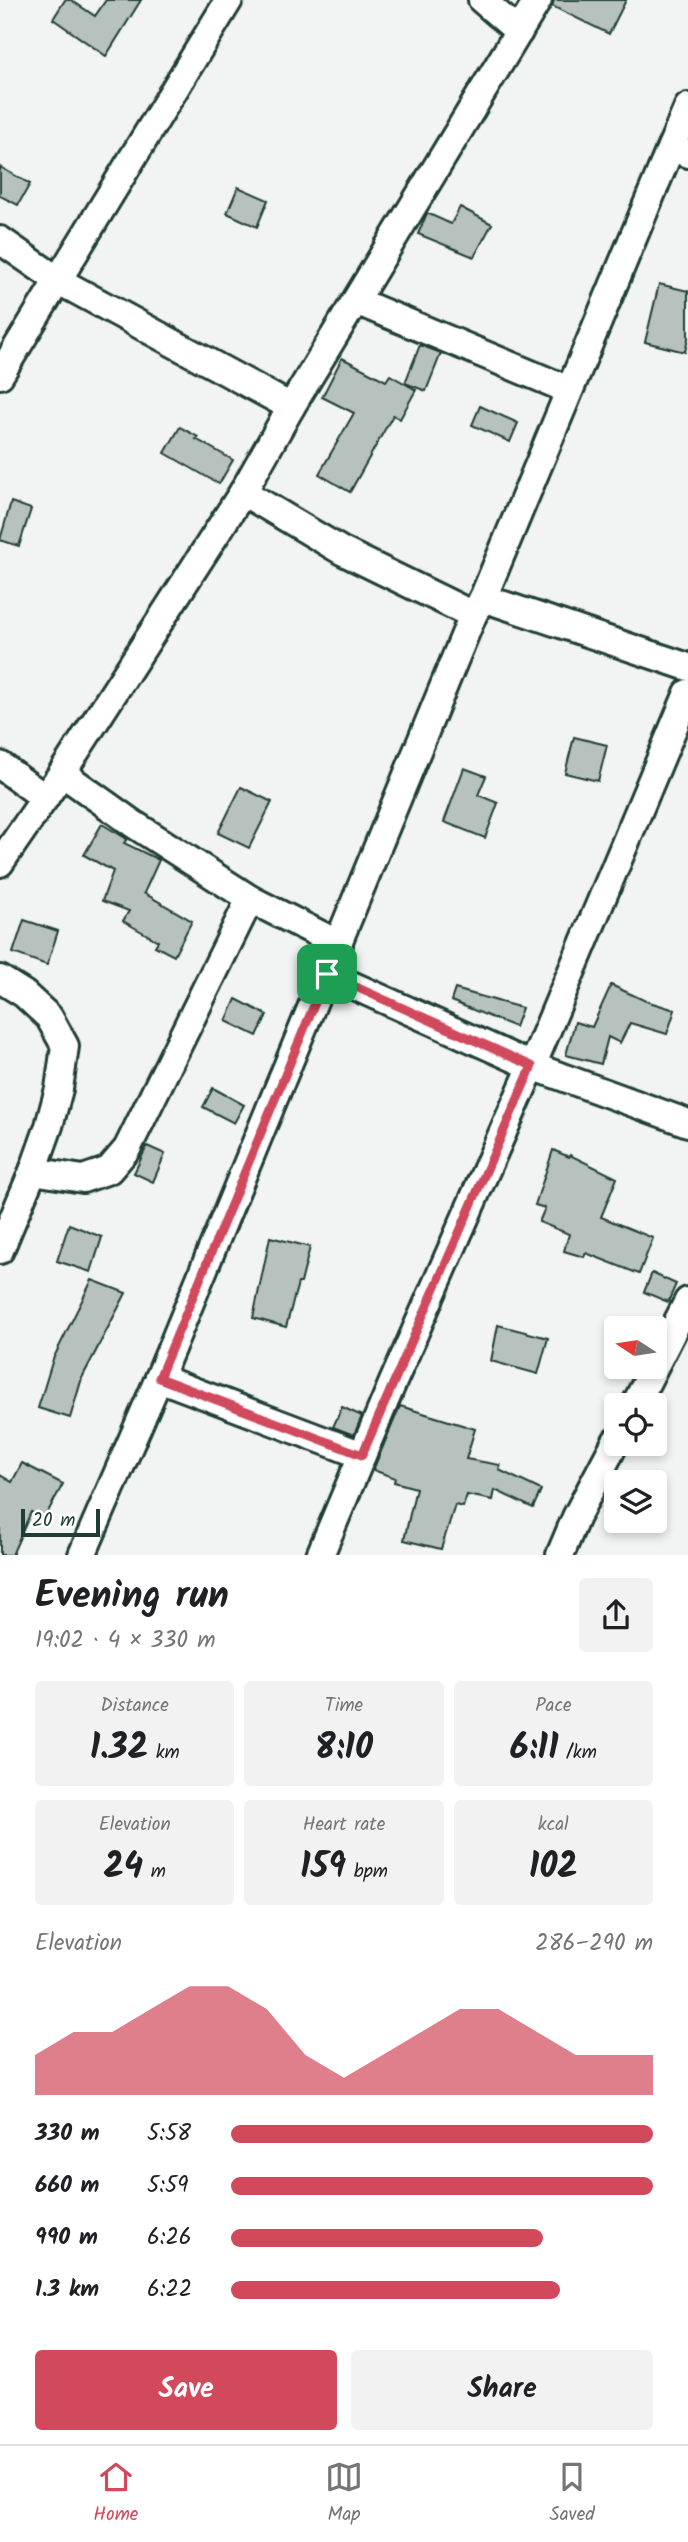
<!DOCTYPE html>
<meta charset="utf-8">
<style>
:root{--surface:#fff;--page:#f2f2f2;--text:#202124;--muted:#757577;--line:#e0e0e0;--accent:#d1495b}
body{margin:0;font-family:Kalam,sans-serif;background:var(--page);color:var(--text);height:100vh;display:flex;flex-direction:column;font-size:26px;white-space:nowrap}
*{box-sizing:border-box;margin:0}
p{font-size:23px;color:var(--muted)}
.icon{flex:none;width:38px;height:38px;fill:none;stroke:currentColor;stroke-width:2;stroke-linecap:round;stroke-linejoin:round}
.map{position:relative;height:1555px;overflow:hidden}
.side{display:flex;flex-direction:column;background:var(--surface);flex:1}
.side>*{flex:none}
.needle{width:46px;rotate:282deg}
.tools{position:absolute;left:604px;top:1316px;display:grid;gap:14px}
.tools a{display:grid;place-items:center;width:63px;height:63px;border-radius:7px;background:var(--surface);box-shadow:0 4px 10px #0003;font-size:35px}
.scale{position:absolute;left:21px;bottom:18px;width:79px;box-sizing:border-box;padding-left:7px;border:4px solid #1f3d34;border-top:0;font-size:19px;line-height:24px;white-space:nowrap;color:#1f3d34;-webkit-text-stroke:5px #fff;paint-order:stroke}
.pin{position:absolute;display:grid;place-items:center;width:60px;height:60px;color:#fff;margin:-30px;border-radius:14px;box-shadow:0 4px 10px #0006}
.round{display:grid;place-items:center;flex:none;width:74px;height:74px;border-radius:7px;background:var(--page)}
.overview{display:flex;align-items:center;justify-content:space-between;height:119px;padding:0 35px}
h1{font-size:38px;font-weight:600;line-height:52px}
.figures{display:grid;grid-template-columns:repeat(3,1fr);gap:10px;height:119px;padding:7px 35px}
.figures div{display:grid;align-content:center;border-radius:7px;background:var(--page);text-align:center}
.figures b{font-size:35px;font-weight:600}
.figures small{font-size:19px;font-weight:400}
.figures p{font-size:19px}
.chart{height:196px;padding:14px 35px}
.chart p{display:flex;justify-content:space-between}
.chart svg{width:100%;height:126px;margin-top:7px;fill:var(--accent);opacity:.7}
.button{display:flex;gap:14px;margin-top:auto;padding:14px 35px}
.button a{flex:1;height:80px;border-radius:7px;background:var(--accent);color:#fff;font-size:28px;font-weight:600;line-height:80px;text-align:center}
.button a+a{background:var(--page);color:var(--text)}
ul{padding:0 35px;list-style:none;font-size:23px}
li{display:grid;grid-template-columns:112px 84px 1fr;align-items:center;height:52px}
li i{height:18px;border-radius:9px;background:var(--accent)}
.tab-bar{display:flex;justify-content:space-around;align-items:center;height:98px;border-top:2px solid var(--line);background:var(--surface);font-size:19px;color:var(--muted)}
.tab-bar a{display:grid;justify-items:center;gap:4px}
.tab-bar .active{color:var(--accent)}
.map>svg:first-child{display:block}
</style>
<div class="map">
<svg width="688" height="1555" viewBox="0 0 688 1555">
<rect width="100%" height="100%" fill="#f2f3f3"/>
<filter id="ink" filterUnits="userSpaceOnUse"><feTurbulence type="fractalNoise" baseFrequency=".0143" numOctaves="2"/><feDisplacementMap in="SourceGraphic" scale="14" xChannelSelector="R" yChannelSelector="G"/><feConvolveMatrix kernelMatrix="1 2 1 2 8 2 1 2 1" color-interpolation-filters="sRGB"/></filter>
<g filter="url(#ink)">
<g fill="#b7c1bd" stroke="#1f3d34" stroke-width="2">
<polygon points="65,0 71,0 95,16 106,0 141,0 106,56 53,19"/>
<polygon points="554,0 626,0 609,34 552,6"/>
<polygon points="0,167 30,184 18,205 0,196"/>
<polygon points="238,187 268,200 257,227 227,213"/>
<polygon points="460,207 492,224 474,257 418,234 427,213 451,224"/>
<polygon points="659,284 688,291 688,339 685,352 645,342"/>
<polygon points="420,345 441,353 426,391 405,383"/>
<polygon points="342,358 386,381 390,375 416,390 400,419 393,415 350,492 319,474 354,413 322,397"/>
<polygon points="480,406 518,423 510,442 472,425"/>
<polygon points="180,427 198,437 196,439 233,460 219,484 165,453"/>
<polygon points="11,502 31,509 19,546 0,540"/>
<polygon points="574,737 607,745 598,781 565,773"/>
<polygon points="464,768 486,776 478,795 498,803 485,838 444,822"/>
<polygon points="241,787 272,802 249,848 218,833"/>
<polygon points="102,824 127,839 124,843 159,860 144,893 192,921 174,956 155,946 158,941 123,921 129,911 102,901 113,871 84,855"/>
<polygon points="24,920 58,931 47,965 13,953"/>
<polygon points="611,985 646,1001 675,1010 667,1034 630,1023 620,1043 608,1037 601,1064 566,1055 575,1022 592,1027"/>
<polygon points="455,989 522,1008 515,1027 451,1001"/>
<polygon points="236,999 267,1015 257,1036 226,1021"/>
<polygon points="213,1088 244,1105 234,1123 203,1107"/>
<polygon points="147,1146 165,1154 153,1182 134,1173"/>
<polygon points="553,1150 569,1157 570,1155 617,1178 601,1217 653,1238 639,1274 586,1253 584,1257 564,1251 569,1234 539,1222 545,1208 535,1205"/>
<polygon points="69,1224 102,1237 91,1272 57,1261"/>
<polygon points="270,1237 310,1247 301,1283 298,1283 286,1327 253,1318"/>
<polygon points="652,1273 676,1284 668,1302 644,1292"/>
<polygon points="92,1280 126,1293 82,1378 70,1418 38,1408 53,1359"/>
<polygon points="498,1325 548,1338 538,1374 491,1361"/>
<polygon points="400,1406 475,1429 466,1459 500,1465 499,1470 541,1490 533,1508 495,1490 493,1500 467,1495 463,1507 455,1505 441,1549 404,1540 416,1488 394,1482 395,1478 373,1470"/>
<polygon points="342,1407 362,1416 354,1435 333,1427"/>
<polygon points="22,1463 63,1484 44,1519 31,1512 12,1555 0,1555 0,1475 12,1482"/>
</g>
<g fill="none" stroke-linecap="round" stroke-linejoin="round">
<defs>
<g id="minor">
<polyline points="482,0 519,32"/>
<polyline points="671,147 688,107"/>
<polyline points="0,240 59,281 291,407"/>
<polyline points="356,301 569,390"/>
<polyline points="0,375 229,0"/>
<polyline points="243,492 342,551 473,615"/>
<polyline points="483,598 688,667"/>
<polyline points="0,765 45,798"/>
<polyline points="62,773 132,823 250,899 339,944"/>
<polyline points="0,863 62,773 243,492 291,407 538,0"/>
<polyline points="327,974 532,1066 688,1123"/>
<polyline points="0,979 24,994 49,1017 65,1046 59,1089 49,1126 33,1171 0,1250"/>
<polyline points="33,1171 83,1179 109,1170 127,1149 250,899"/>
<polyline points="159,1378 362,1455"/>
<polyline points="635,1405 688,1301"/>
<polyline points="82,1555 159,1378 473,615 483,598 671,147 688,154"/>
<polyline points="320,1555 393,1382 532,1066 688,693"/>
<polyline points="560,1555 576,1517 616,1441"/>
</g>
</defs>
<use href="#minor" stroke="#1f3d34" stroke-width="32"/>
<use href="#minor" stroke="#fff" stroke-width="26"/>
</g>
</g>
<g fill="none" stroke-linecap="round" stroke-linejoin="round" filter="url(#ink)">
<defs>
<polygon id="route" points="327,974 532,1066 362,1455 159,1378"/>
</defs>
<use href="#route" stroke="#fff" stroke-width="14"/>
<use href="#route" stroke="#d1495b" stroke-width="9"/>
</g>
</svg>
<div class="tools">
<a><svg class="needle" viewBox="-14 -14 28 28"><path d="M0-13l5 13h-10z" fill="#e53935"/><path d="M0 13l5-13h-10z" fill="#757577"/></svg></a>
<a><svg class="icon" aria-label="locate" viewBox="0 0 24 24"><circle cx="12" cy="12" r="6"/><path d="M12 2v4M12 18v4M2 12h4M18 12h4"/></svg></a>
<a><svg class="icon" aria-label="layers" viewBox="0 0 24 24"><path d="M12 4l9 5-9 5-9-5zM3 14l9 5 9-5"/></svg></a>
</div>
<div class="scale">20 m</div>
<div class="pin" style="left:327px;top:974px;background:#1e9e55"><svg class="icon" aria-label="arrive" viewBox="0 0 24 24"><path d="M6 21V4h12l-3 4 3 4H6"/></svg></div>
</div>
<section class="side">
<div class="overview"><div><h1>Evening run</h1><p>19:02 · 4 × 330 m</p></div><a class="round"><svg class="icon" aria-label="share" viewBox="0 0 24 24"><path d="M12 15V3M7 8l5-5 5 5M5 13v7h14v-7"/></svg></a></div>
<div class="figures">
<div><p>Distance</p><b>1.32<small> km</small></b></div>
<div><p>Time</p><b>8:10</b></div>
<div><p>Pace</p><b>6:11<small> /km</small></b></div>
</div>
<div class="figures">
<div><p>Elevation</p><b>24<small> m</small></b></div>
<div><p>Heart rate</p><b>159<small> bpm</small></b></div>
<div><p>kcal</p><b>102</b></div>
</div>
<div class="chart"><p><span>Elevation</span>286–290 m</p>
<svg viewBox="0 0 160 44" preserveAspectRatio="none"><path d="M0 44V30L10 22L20 22L30 14L40 6L50 6L60 14L70 30L80 38L90 30L100 22L110 14L120 14L130 22L140 30L150 30L160 30V44z"/></svg>
</div>
<ul>
<li><b>330 m</b>5:58<i style="width:100%"></i></li>
<li><b>660 m</b>5:59<i style="width:100%"></i></li>
<li><b>990 m</b>6:26<i style="width:74%"></i></li>
<li><b>1.3 km</b>6:22<i style="width:78%"></i></li>
</ul>
<div class="button"><a>Save</a><a>Share</a></div>
</section>
<nav class="tab-bar">
<a class="active"><svg class="icon" aria-label="home" viewBox="0 0 24 24"><path d="M3 11l9-7 9 7M6 9v11h12V9"/></svg>Home</a>
<a><svg class="icon" aria-label="map" viewBox="0 0 24 24"><path d="M3 6l6-2 6 2 6-2v14l-6 2-6-2-6 2zM9 4v14M15 6v14"/></svg>Map</a>
<a><svg class="icon" aria-label="saved" viewBox="0 0 24 24"><path d="M7 4h10v16l-5-4-5 4z"/></svg>Saved</a>
</nav>
